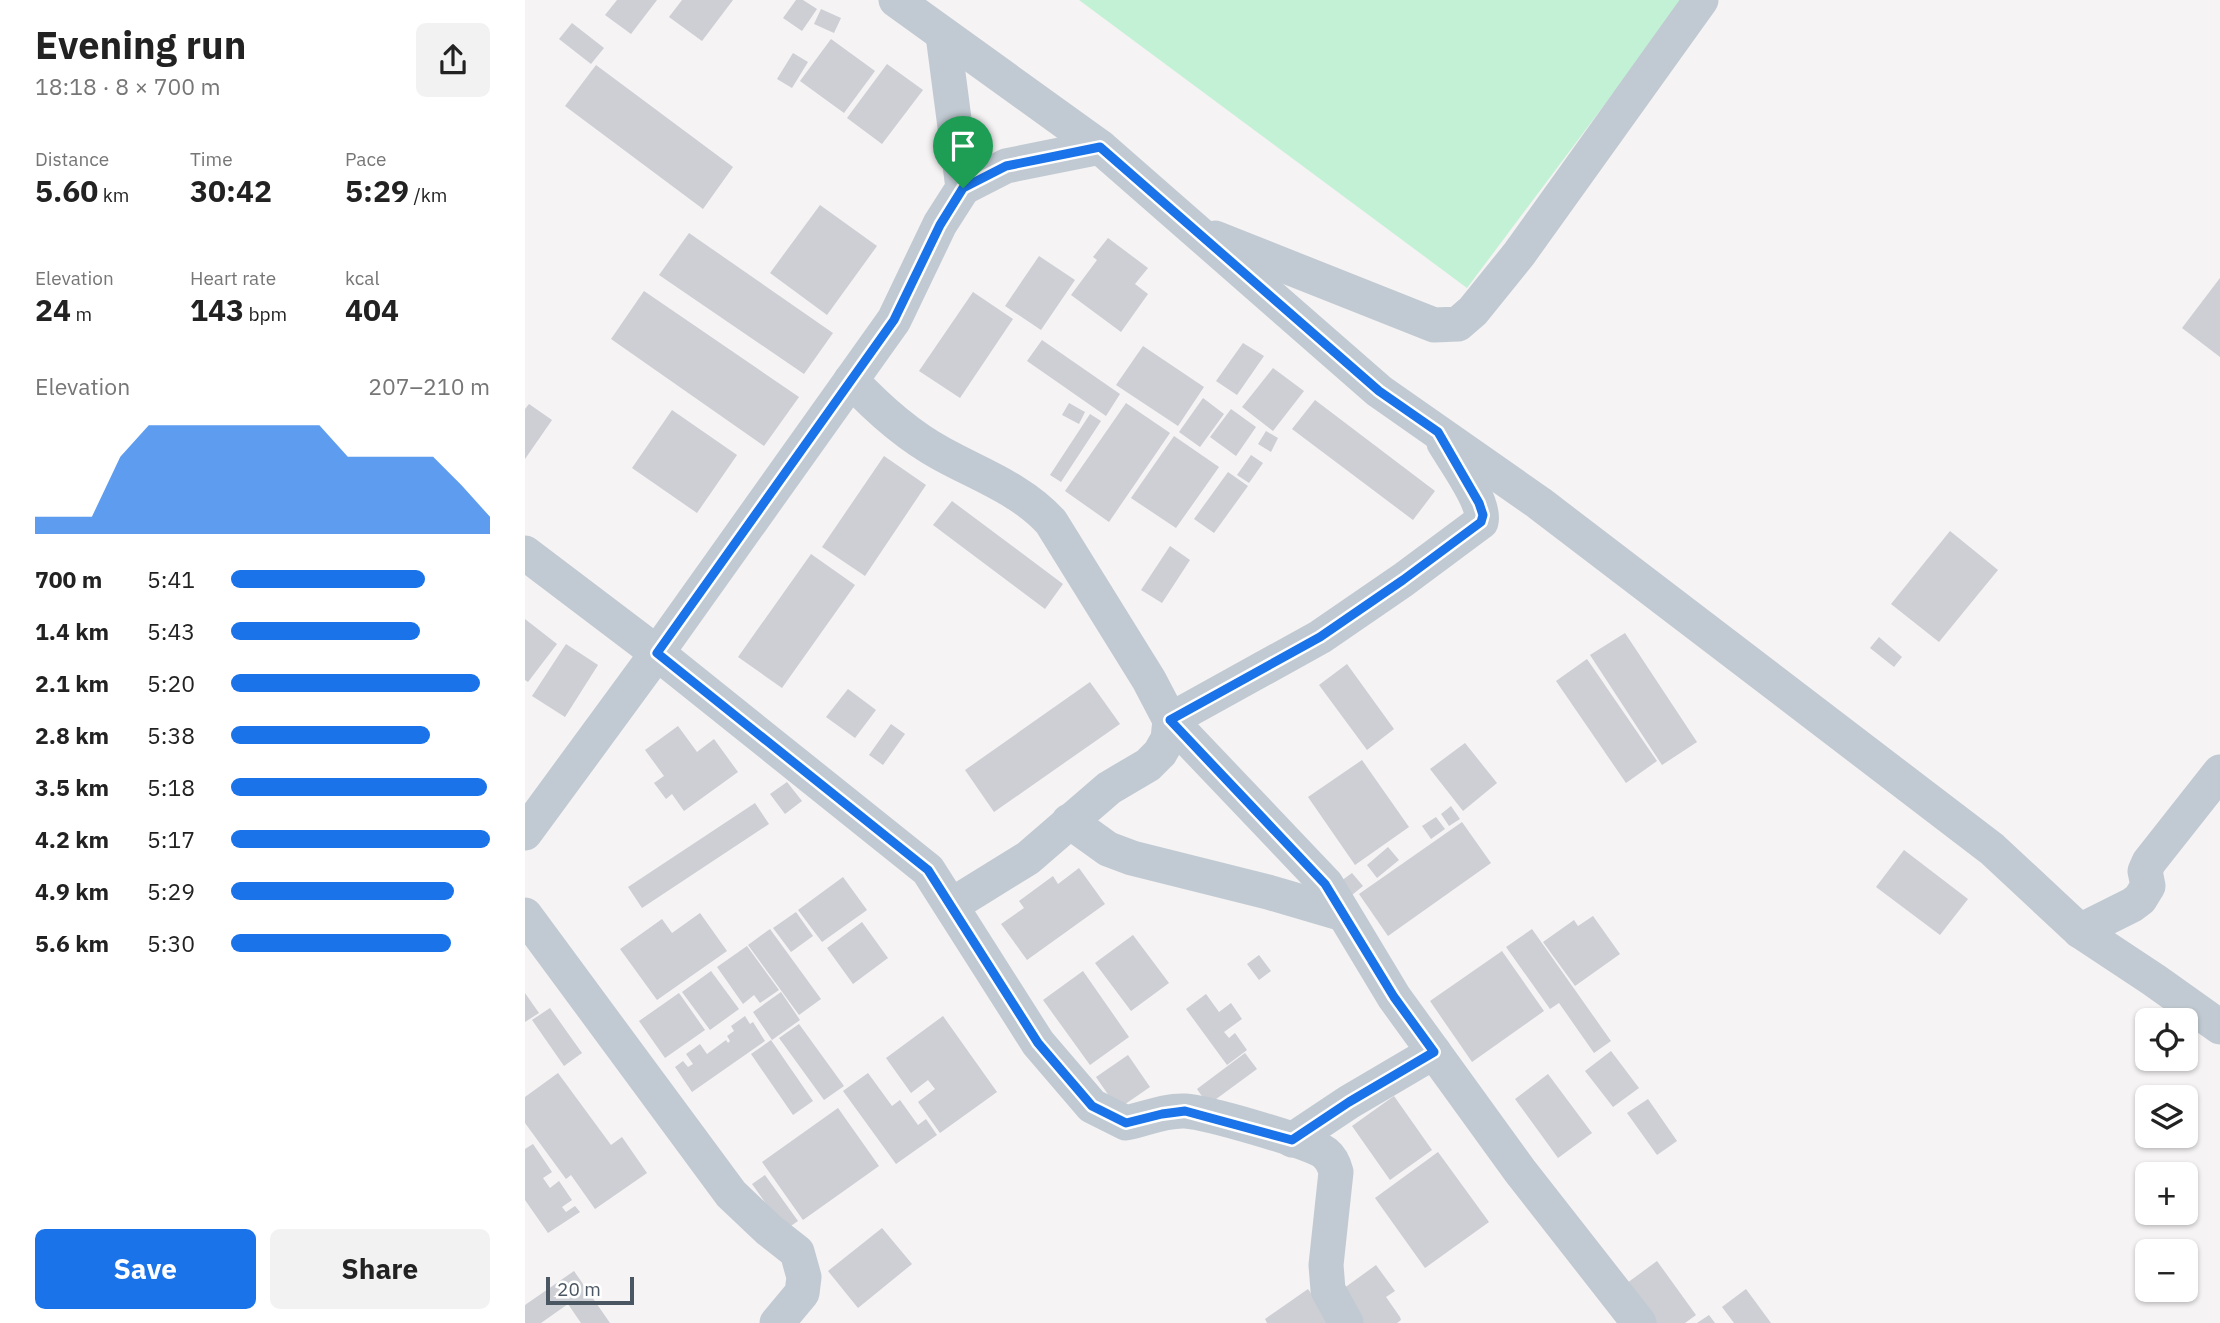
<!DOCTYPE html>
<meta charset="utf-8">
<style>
:root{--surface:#fff;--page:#f2f2f2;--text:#222;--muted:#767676;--accent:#1a73e8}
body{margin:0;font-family:"IBM Plex Sans",sans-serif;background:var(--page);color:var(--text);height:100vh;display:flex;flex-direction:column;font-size:26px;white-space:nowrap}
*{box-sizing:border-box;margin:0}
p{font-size:23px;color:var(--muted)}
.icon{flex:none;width:38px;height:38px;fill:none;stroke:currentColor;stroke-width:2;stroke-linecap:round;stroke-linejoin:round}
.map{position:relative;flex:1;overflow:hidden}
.side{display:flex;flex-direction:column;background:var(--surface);width:525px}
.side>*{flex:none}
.tools{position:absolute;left:1610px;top:1008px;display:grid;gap:14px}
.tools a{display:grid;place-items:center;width:63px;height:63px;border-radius:10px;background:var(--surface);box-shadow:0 2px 5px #0004;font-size:35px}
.scale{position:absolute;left:21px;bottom:18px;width:88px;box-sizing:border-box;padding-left:7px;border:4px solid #4a5661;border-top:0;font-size:19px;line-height:24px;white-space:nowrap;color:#4a5661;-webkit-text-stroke:5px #fff;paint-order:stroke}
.pin{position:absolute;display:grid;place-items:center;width:60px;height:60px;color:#fff;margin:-72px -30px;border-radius:50% 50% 50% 0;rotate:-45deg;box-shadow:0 0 7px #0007}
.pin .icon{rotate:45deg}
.round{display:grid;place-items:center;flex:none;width:74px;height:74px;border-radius:10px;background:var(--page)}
.overview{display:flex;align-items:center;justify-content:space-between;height:119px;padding:0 35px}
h1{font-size:38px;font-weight:700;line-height:52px}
.metrics{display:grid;grid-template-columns:repeat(3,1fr);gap:10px;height:119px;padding:7px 35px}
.metrics div{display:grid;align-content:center}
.metrics b{font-size:30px;font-weight:700}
.metrics small{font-size:19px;font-weight:400}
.metrics p{font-size:19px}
.chart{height:196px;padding:14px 35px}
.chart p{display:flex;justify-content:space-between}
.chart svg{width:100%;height:126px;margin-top:7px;fill:var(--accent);opacity:.7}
.primary-button{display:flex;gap:14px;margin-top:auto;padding:14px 35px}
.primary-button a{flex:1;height:80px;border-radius:10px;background:var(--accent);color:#fff;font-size:28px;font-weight:700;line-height:80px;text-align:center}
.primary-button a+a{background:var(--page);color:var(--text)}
ul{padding:0 35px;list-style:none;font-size:23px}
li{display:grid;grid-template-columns:112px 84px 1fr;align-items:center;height:52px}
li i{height:18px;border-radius:9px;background:var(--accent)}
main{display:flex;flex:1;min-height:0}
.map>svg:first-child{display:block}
</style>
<main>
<section class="side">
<div class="overview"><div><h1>Evening run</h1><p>18:18 · 8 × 700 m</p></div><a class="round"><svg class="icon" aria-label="share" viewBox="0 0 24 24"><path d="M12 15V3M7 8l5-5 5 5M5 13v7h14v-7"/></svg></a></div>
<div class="metrics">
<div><p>Distance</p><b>5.60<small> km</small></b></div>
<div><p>Time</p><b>30:42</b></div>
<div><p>Pace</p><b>5:29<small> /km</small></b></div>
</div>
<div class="metrics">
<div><p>Elevation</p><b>24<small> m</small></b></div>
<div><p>Heart rate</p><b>143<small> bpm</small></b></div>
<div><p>kcal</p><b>404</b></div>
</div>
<div class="chart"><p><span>Elevation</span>207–210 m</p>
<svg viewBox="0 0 160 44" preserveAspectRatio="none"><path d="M0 44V38L10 38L20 38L30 17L40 6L50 6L60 6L70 6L80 6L90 6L100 6L110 17L120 17L130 17L140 17L150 27L160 38V44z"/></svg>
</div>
<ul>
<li><b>700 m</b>5:41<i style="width:75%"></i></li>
<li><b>1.4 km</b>5:43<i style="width:73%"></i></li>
<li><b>2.1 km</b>5:20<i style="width:96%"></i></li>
<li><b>2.8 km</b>5:38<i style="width:77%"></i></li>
<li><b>3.5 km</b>5:18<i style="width:99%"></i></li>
<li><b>4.2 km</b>5:17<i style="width:100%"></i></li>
<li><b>4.9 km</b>5:29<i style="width:86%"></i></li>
<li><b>5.6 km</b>5:30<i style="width:85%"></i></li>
</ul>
<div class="primary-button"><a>Save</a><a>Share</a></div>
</section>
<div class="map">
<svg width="1695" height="1323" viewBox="0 0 1695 1323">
<rect width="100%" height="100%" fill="#f5f3f3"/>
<polygon fill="#c3f1d5" points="554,0 1158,0 942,288"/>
<g fill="#cdcfd5">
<polygon points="92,0 132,0 106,34 80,15"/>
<polygon points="157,0 208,0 177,41 144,17"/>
<polygon points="271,0 278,0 292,9 277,31 258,18"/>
<polygon points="296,9 316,18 309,33 289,24"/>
<polygon points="47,23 79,48 66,64 34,39"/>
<polygon points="306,39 350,71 319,113 275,81"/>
<polygon points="268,53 283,62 267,88 252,79"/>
<polygon points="362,64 398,90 357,144 322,118"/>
<polygon points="71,65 208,167 178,209 40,106"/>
<polygon points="295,205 352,246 302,315 245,273"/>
<polygon points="164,233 308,333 279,374 134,275"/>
<polygon points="583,238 623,268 610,284 623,294 596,332 546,295 572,260 568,257"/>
<polygon points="514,256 550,280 516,330 480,306"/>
<polygon points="1695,278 1695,357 1657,328"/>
<polygon points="119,291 274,397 239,446 86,339"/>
<polygon points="448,292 488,319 435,398 394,371"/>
<polygon points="517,340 595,394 581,416 502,361"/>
<polygon points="718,343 739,356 712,395 691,381"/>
<polygon points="618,346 679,387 653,426 591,385"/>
<polygon points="748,368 779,391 748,431 717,407"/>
<polygon points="678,398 699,414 675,447 654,432"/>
<polygon points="790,400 910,491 888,520 767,429"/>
<polygon points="544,403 560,412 554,424 537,415"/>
<polygon points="601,403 645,433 584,522 540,491"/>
<polygon points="4,404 27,420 0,459 0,409"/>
<polygon points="706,409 731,427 711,456 685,437"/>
<polygon points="147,410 212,455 172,513 107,468"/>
<polygon points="565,414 576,421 536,482 525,475"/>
<polygon points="741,431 753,438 746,452 733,444"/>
<polygon points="649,436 694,467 651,528 606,498"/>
<polygon points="726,455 738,463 724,483 712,475"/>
<polygon points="359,456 401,485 340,576 297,547"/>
<polygon points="703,472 723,486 689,533 669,519"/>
<polygon points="427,501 538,584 520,609 408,525"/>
<polygon points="1425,531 1473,570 1414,642 1366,604"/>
<polygon points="645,546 665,560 637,603 616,590"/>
<polygon points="286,554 330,585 257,688 213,657"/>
<polygon points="0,619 32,644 3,682 0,680"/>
<polygon points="1100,633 1172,742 1137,765 1065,655"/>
<polygon points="1354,637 1377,657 1369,667 1345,648"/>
<polygon points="41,644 73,665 40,717 7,696"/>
<polygon points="1062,659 1132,761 1101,783 1031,681"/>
<polygon points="822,664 869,729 842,750 794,685"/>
<polygon points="565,682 595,724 469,812 440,770"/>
<polygon points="323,689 351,710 330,738 301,717"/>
<polygon points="366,724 380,734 358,765 344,755"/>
<polygon points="153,726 172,752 189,739 213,772 159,811 147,794 141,799 129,783 139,776 120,750"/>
<polygon points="940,743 972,783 938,811 905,769"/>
<polygon points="837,760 884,827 830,865 783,797"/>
<polygon points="262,782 277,801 260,814 245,794"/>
<polygon points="230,803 244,824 117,908 103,887"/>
<polygon points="926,806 935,819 924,826 916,814"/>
<polygon points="911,817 920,829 906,839 897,826"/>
<polygon points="937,822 966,863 863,936 834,894"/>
<polygon points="863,847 874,860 852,878 842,865"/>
<polygon points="1379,850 1443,899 1415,935 1351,887"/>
<polygon points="554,868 580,904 502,960 476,924 499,908 494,901 528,876 533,884"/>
<polygon points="827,873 838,886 827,895 816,881"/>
<polygon points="318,877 342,910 297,942 273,910"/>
<polygon points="271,912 288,936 266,952 248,928"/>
<polygon points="175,913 202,951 132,1000 95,949 137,919 147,933"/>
<polygon points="1068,916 1095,954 1050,986 1018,942 1049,920 1053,926"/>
<polygon points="337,922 363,958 328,984 302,948"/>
<polygon points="245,929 296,999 274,1015 223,945"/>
<polygon points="1007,929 1086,1041 1069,1053 1034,1003 1025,1009 981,947"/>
<polygon points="608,935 644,983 606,1011 570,963"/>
<polygon points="222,946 254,990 235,1003 229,995 218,1004 192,967"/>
<polygon points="977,951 1019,1011 947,1062 905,1001"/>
<polygon points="734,955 746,971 734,980 722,964"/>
<polygon points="186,971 214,1009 185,1030 157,992"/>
<polygon points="558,971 604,1037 565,1065 518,1000"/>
<polygon points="256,992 275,1020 247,1040 228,1012"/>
<polygon points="0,993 14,1013 0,1022"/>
<polygon points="154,993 180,1030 140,1058 114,1021"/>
<polygon points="681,994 694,1012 706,1003 717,1019 699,1032 704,1038 710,1033 722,1050 702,1065 661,1009"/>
<polygon points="25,1008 57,1053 39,1066 7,1020"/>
<polygon points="220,1016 225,1024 228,1022 240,1041 167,1092 150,1067 158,1061 163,1067 168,1064 161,1054 175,1044 182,1054 201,1040 203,1043 205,1041 202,1036 209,1031 206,1026"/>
<polygon points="418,1016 472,1092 415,1133 393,1102 410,1089 403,1080 386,1093 361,1058"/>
<polygon points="274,1024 319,1086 299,1100 254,1038"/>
<polygon points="246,1040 288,1101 268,1115 226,1054"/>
<polygon points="1086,1051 1114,1088 1088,1107 1060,1071"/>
<polygon points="720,1053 732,1069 683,1105 672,1089"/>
<polygon points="603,1055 625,1087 593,1109 571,1077"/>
<polygon points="33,1073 86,1145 97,1137 122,1173 70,1209 46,1175 41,1179 0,1123 0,1097"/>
<polygon points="343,1073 367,1106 375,1100 393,1125 401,1119 412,1135 371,1164 318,1091"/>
<polygon points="1023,1074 1067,1133 1033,1158 990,1099"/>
<polygon points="869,1096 907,1150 865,1180 827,1126"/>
<polygon points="1123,1099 1152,1141 1132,1155 1102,1113"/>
<polygon points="313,1108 354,1166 278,1220 237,1162"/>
<polygon points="8,1144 27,1172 18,1178 25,1188 34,1181 47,1200 37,1207 41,1212 50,1206 55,1212 23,1233 0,1200 0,1149"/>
<polygon points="913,1152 964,1222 900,1268 850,1198"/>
<polygon points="240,1175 273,1221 260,1230 227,1184"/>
<polygon points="357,1228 387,1264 333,1308 303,1271"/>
<polygon points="1132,1261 1171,1315 1160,1323 1125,1323 1098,1286"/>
<polygon points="851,1265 870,1291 861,1297 875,1317 876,1320 872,1323 832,1323 811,1294"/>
<polygon points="49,1271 85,1323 56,1323 43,1304 16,1323 0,1323 0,1305"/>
<polygon points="783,1289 807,1323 742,1323 740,1319"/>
<polygon points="1221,1289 1246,1323 1209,1323 1197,1307"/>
<polygon points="1184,1315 1190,1323 1172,1323"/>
</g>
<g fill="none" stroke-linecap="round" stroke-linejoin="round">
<g stroke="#c1cad2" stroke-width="35">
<polyline points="371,0 575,147 854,391 1014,503 1467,849 1555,931 1629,980 1695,1027"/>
<polyline points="438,188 481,166 575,147"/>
<polyline points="690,238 909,325 933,324 948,311 994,254 1176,0"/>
<path d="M326 380C353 409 382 435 417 454 455 475 496 489 526 522L624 680 645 720 801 884 869 997 995 1171 1114 1323"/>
<path d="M0 553 132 653 403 870 513 1043 567 1106 601 1123C620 1119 640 1110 660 1111 681 1112 785 1142 800 1153 806 1158 809 1164 811 1172L801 1265 803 1290 821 1323"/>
<path d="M645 720 795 637 878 580 956 522C961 503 929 460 919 443"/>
<polyline points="544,821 583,849 607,858 743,892 818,914"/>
<polyline points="0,833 132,653 369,320 415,224 438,188 418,35"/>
<polyline points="427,905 503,858 584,788 623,765 635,753 643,739 645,720"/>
<polyline points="0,915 206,1194 244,1230 272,1252 279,1277 277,1293 252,1323"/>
<polyline points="1555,931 1607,905 1615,899 1623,886 1620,871 1624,862 1695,772"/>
<polyline points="767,1140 824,1102 909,1052"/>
</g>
</g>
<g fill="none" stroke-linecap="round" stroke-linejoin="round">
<defs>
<polygon id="route" points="575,147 854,391 913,432 954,503 958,515 956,522 878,580 795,637 645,720 800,884 869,997 909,1052 824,1102 767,1140 660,1111 637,1114 601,1123 567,1106 513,1043 403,870 132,653 369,320 415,225 438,188 481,166"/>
</defs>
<use href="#route" stroke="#fff" stroke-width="14"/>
<use href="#route" stroke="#1a73e8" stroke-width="9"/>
</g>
</svg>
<div class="tools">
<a><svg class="icon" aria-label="locate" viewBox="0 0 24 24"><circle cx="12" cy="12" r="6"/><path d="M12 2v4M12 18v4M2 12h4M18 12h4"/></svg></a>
<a><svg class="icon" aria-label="layers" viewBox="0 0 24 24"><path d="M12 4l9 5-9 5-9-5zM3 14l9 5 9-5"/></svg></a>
<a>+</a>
<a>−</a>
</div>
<div class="scale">20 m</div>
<div class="pin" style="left:438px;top:188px;background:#1e9e55"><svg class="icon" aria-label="arrive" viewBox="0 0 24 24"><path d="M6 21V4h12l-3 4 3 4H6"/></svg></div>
</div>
</main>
